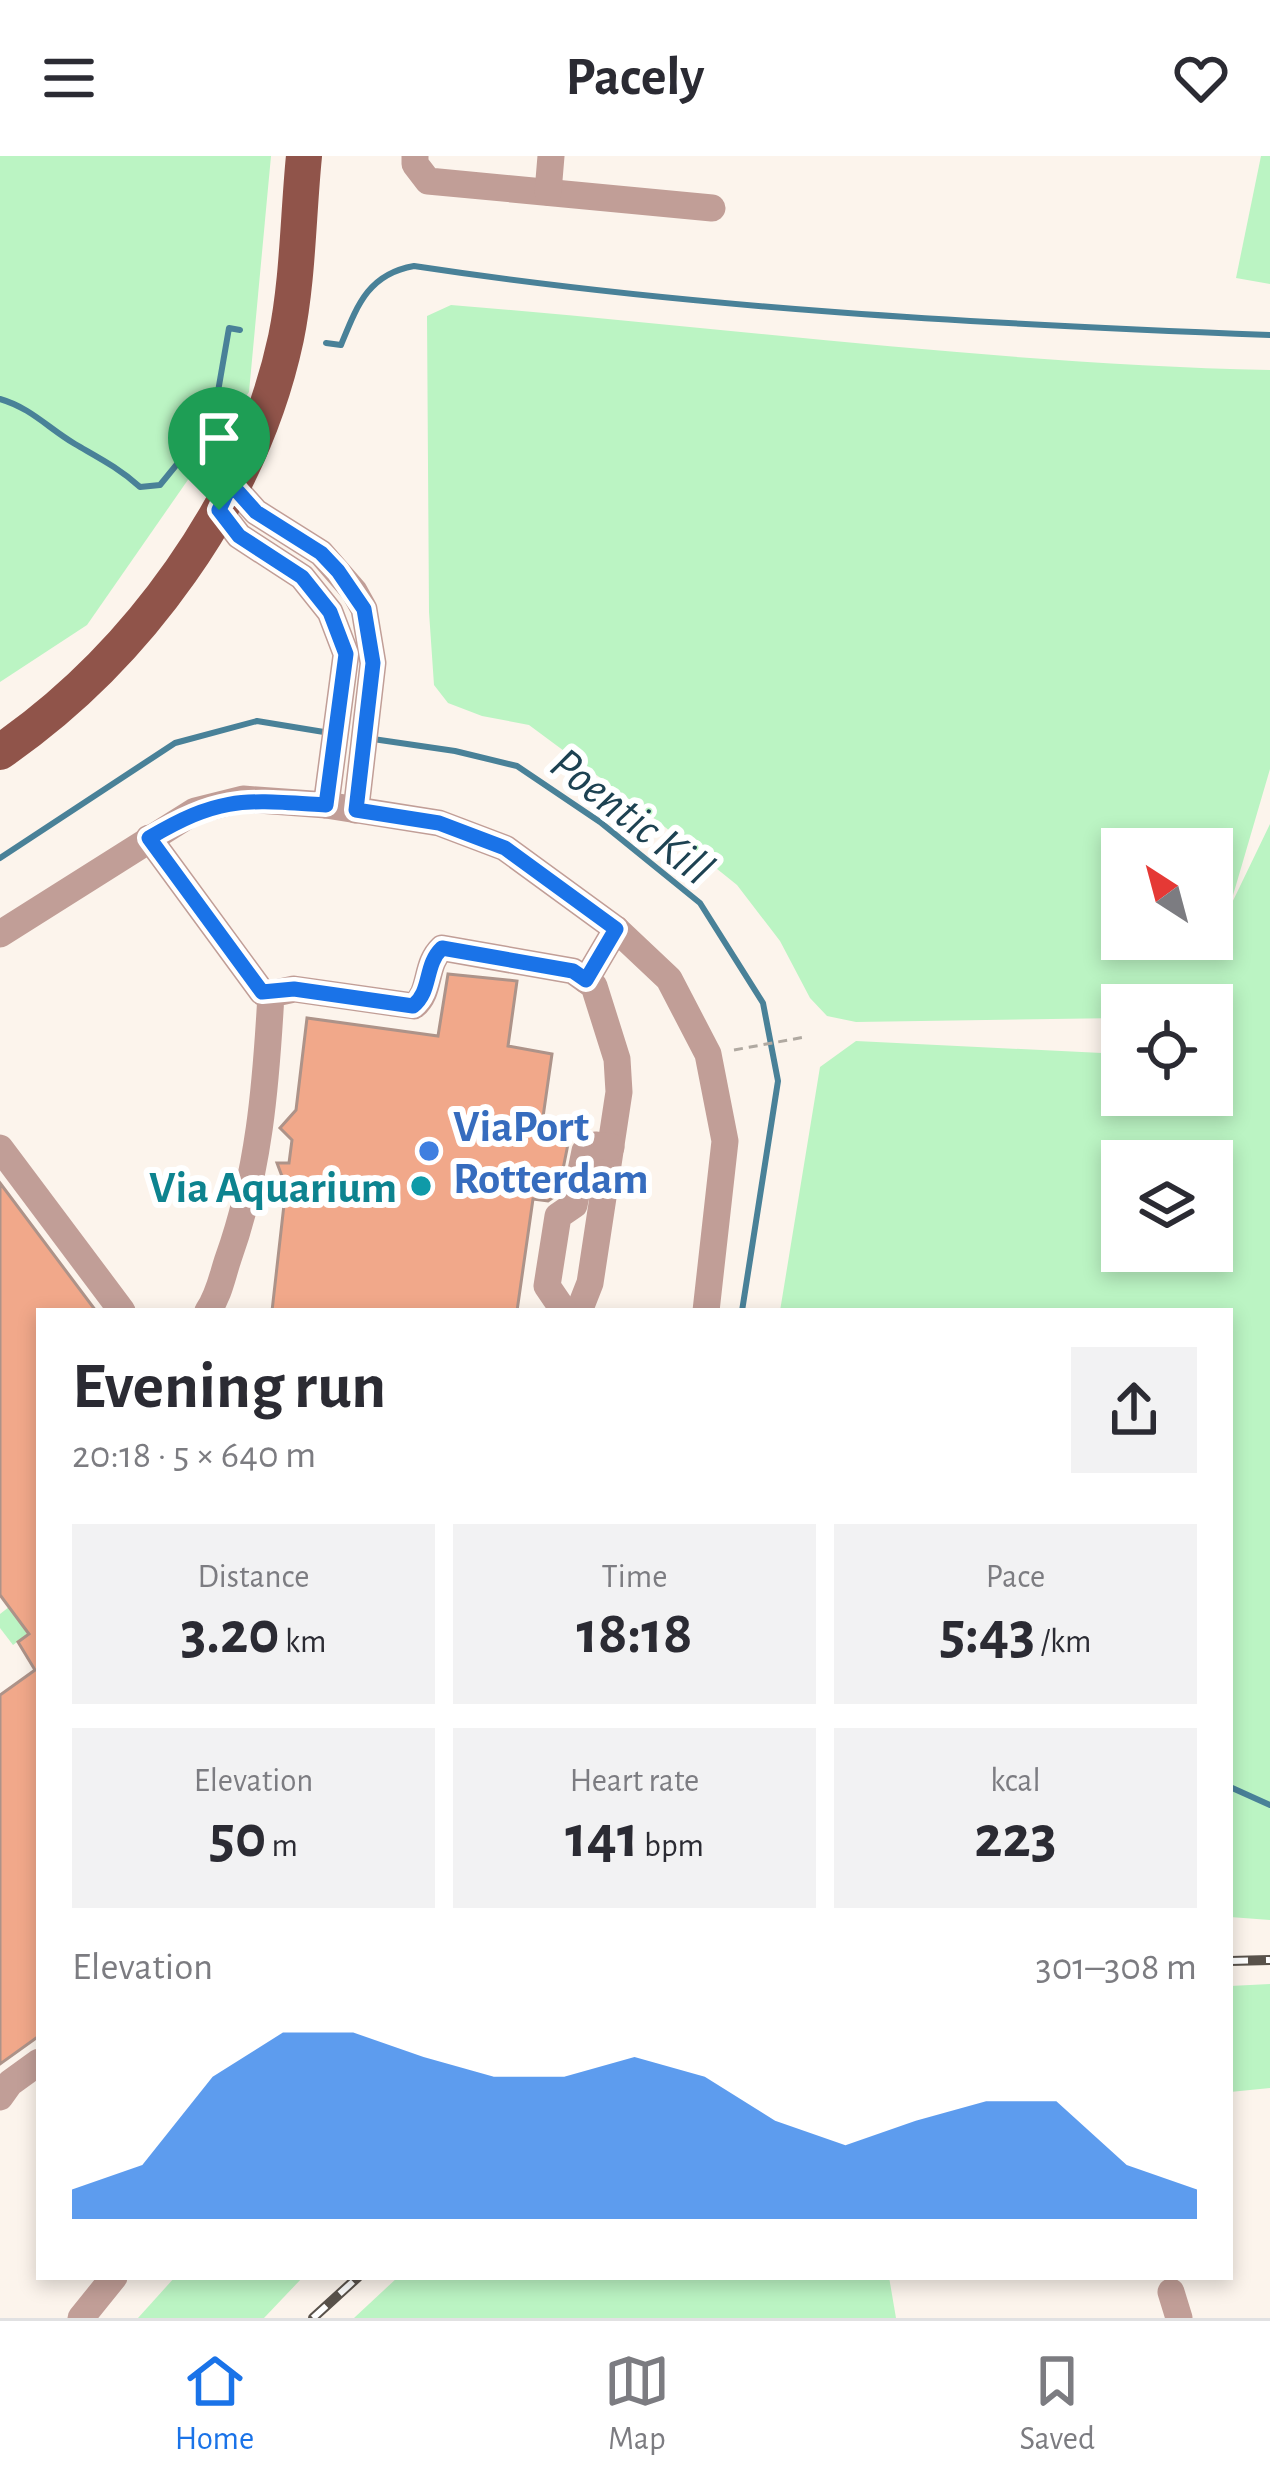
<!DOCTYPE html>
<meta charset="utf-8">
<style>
:root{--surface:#fff;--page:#f2f2f3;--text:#2b2b33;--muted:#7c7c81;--line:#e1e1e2;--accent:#1a73e8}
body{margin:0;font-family:"Alegreya Sans",sans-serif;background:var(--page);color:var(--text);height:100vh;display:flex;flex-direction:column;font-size:45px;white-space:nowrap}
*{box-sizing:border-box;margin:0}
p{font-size:39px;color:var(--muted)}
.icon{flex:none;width:66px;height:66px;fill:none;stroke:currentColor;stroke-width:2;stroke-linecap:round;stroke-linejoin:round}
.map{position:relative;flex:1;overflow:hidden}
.panel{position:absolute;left:36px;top:1152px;width:1197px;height:972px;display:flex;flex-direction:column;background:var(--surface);border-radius:0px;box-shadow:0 6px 18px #0003}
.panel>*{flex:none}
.needle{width:78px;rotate:324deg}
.controls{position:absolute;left:1101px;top:672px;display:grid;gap:24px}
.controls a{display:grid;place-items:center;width:132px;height:132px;border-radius:0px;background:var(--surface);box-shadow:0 6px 18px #0003;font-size:60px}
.pin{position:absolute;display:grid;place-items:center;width:102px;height:102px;color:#fff;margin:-123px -51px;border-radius:50% 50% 50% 0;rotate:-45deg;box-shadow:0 0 12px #0007}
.pin .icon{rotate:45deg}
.round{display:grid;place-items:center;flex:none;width:126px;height:126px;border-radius:0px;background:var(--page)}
.headline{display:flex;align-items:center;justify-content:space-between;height:204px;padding:0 36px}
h1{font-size:66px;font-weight:700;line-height:90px}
.stats{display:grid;grid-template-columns:repeat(3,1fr);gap:18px;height:204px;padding:12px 36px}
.stats div{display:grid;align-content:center;border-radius:0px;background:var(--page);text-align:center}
.stats b{font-size:60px;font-weight:700}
.stats small{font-size:33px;font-weight:400}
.stats p{font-size:33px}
.chart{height:336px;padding:24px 36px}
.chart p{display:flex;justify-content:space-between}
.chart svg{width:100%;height:216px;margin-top:12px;fill:var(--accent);opacity:.7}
header{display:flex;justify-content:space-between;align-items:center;height:156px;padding:0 36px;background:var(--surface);font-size:54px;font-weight:700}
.menu{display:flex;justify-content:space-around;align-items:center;height:168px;border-top:3px solid var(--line);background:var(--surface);font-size:33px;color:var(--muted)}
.menu a{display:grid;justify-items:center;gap:6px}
.menu .active{color:var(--accent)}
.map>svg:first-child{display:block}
</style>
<header><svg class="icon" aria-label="menu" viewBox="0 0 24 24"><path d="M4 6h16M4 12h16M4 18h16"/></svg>Pacely<svg class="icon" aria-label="heart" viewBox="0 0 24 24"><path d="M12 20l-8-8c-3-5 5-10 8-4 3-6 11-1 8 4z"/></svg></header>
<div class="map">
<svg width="1270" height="2162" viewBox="0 0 1270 2162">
<rect width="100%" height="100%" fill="#fcf4ec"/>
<g fill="#bbf4c3" fill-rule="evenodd">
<polygon points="0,0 271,0 249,236 87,469 0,526"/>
<polygon points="1261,0 1270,0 1270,128 1236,122"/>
<path d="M451 149C724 171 996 208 1270 214V613L1229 753 1270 668V1764L1230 1761V1155H780L820 911 856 885 1122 898V939H1212V849H1122V862L856 866 827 860 810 842 780 785 737 729 645 655 529 569 482 560 448 547 434 529 429 456 427 160ZM1122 693H1212V783H1122ZM1212 1005V1095H1122V1005Z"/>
<polygon points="9,1451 32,1475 13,1489 0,1472 0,1458"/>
<polygon points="1270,1828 1270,1932 1230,1936 1230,1830"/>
<polygon points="175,2121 303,2121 264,2162 138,2162"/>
<polygon points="398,2121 889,2121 896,2162 354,2162"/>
</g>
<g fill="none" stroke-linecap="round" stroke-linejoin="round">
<g stroke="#498198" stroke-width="6">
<path d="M326 187 341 189C357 150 368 118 414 110 698 153 984 168 1270 179"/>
<path d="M0 243C31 252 48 272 75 288 99 302 119 312 140 331L160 329 191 291 216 247 229 172 240 174"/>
<polyline points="373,583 455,595 517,610 600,666 700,747 763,847 778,925 742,1155"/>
<polyline points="0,702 175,587 257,565 330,577"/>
<polyline points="1230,1631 1270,1649"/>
</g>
</g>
<g fill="#f1a88a" stroke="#ad9389" stroke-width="3">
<polygon points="448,818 517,825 508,890 552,898 542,968 571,973 558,1038 548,1045 533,1043 517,1155 272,1155 286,1031 277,1007 289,1007 292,984 280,972 296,954 307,862 438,880"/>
<polygon points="0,1027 96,1155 39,1155 39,1880 0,1908 0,1539 35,1514 18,1486 29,1478 0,1439"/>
</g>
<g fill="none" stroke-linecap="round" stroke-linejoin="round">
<polyline stroke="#b0a9a1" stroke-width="3" stroke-dasharray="9 6" stroke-linecap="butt" points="734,894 805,881"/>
<g stroke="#c19e97" stroke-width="27">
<polyline points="415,0 415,8 428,25 712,52"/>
<polyline points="548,36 551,0"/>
<polyline points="231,328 256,356 321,397 354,435 364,453 373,507 356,654"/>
<polyline points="219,354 239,380 302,421 330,456 346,498 326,649"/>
<polyline points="149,682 262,836 271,838"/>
<polyline points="0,778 195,655 243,643 326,649 439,667 505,692 616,773 669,823 708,898 725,985 706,1155"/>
<polyline points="586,824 616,773"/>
<polyline points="0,992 122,1155"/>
<path d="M208 1155C219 1139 222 1121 228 1103 259 1017 266 929 271 838L294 833 414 850C432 835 424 809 442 792L573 815 594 830 617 903 619 936 590 1127 579 1155"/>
<polyline points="564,1155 547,1130 558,1060 574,1049 585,995 595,989 611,991"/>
<polyline points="0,1941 10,1927 39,1906"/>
<polyline points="1171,2136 1179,2162"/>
<polyline points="81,2162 114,2121"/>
</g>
<path stroke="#90544a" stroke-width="36" d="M0 596C136 502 251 346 286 182 298 124 298 60 304 0"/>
<defs>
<g id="rail">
<polyline points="1230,1805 1270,1804"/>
<polyline points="313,2162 358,2121"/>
</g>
</defs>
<use href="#rail" stroke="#59524b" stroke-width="10"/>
<use href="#rail" stroke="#fff" stroke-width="6" stroke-dasharray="18" stroke-linecap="butt"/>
</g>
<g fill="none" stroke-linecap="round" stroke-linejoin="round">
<defs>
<path id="route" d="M231 328 256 356 321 397 338 415 364 453 373 507 356 654 439 667 505 692 616 773 586 824 573 815 442 792C424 809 432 835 413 850L294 833 262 836 149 682C222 639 244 644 326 649L346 498 330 456 302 421 239 380 219 354Z"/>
</defs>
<use href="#route" stroke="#fff" stroke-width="24"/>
<use href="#route" stroke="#1a73e8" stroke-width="15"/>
</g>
<circle fill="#3f7fe0" stroke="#fff" stroke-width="4.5" cx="429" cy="995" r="12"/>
<circle fill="#0f9aa8" stroke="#fff" stroke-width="4.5" cx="421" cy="1030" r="12"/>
<g text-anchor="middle" stroke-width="12" stroke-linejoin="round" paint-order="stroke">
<g font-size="45" font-weight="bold" fill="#366cbe" stroke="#fff" text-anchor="start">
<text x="453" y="985">ViaPort<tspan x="453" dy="52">Rotterdam</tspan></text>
</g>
<g font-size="45" font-weight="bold" fill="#0d838f" stroke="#fff" text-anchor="end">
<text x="397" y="1046">Via Aquarium</text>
</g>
<g font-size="48" font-style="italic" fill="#1d4252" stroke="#fff">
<text transform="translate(633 659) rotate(38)" y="17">Poentic Kill</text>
</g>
</g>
</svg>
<div class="controls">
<a><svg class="needle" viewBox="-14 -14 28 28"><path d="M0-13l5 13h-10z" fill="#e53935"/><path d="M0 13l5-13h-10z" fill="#7c7c81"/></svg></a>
<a><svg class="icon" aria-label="locate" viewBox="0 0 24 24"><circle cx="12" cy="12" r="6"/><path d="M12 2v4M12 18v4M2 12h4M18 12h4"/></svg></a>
<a><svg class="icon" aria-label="layers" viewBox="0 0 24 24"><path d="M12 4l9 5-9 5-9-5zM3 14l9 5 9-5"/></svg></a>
</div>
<div class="pin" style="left:219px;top:354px;background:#1e9e55"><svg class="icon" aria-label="arrive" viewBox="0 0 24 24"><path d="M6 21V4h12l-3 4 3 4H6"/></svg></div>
<section class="panel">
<div class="headline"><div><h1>Evening run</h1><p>20:18 · 5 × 640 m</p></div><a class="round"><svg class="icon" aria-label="share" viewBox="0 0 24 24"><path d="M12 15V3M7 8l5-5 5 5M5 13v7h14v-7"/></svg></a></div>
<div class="stats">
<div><p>Distance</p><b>3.20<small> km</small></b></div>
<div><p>Time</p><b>18:18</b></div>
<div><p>Pace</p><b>5:43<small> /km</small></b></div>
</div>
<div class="stats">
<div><p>Elevation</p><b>50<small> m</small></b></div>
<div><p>Heart rate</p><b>141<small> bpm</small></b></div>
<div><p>kcal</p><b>223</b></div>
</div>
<div class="chart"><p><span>Elevation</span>301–308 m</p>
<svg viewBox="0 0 160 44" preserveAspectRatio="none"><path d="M0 44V38L10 33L20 15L30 6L40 6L50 11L60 15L70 15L80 11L90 15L100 24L110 29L120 24L130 20L140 20L150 33L160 38V44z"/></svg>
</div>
</section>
</div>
<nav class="menu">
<a class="active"><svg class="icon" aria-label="home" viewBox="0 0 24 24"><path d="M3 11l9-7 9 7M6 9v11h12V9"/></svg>Home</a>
<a><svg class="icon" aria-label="map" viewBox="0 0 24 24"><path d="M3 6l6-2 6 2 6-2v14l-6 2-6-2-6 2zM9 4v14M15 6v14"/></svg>Map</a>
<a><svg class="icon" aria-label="saved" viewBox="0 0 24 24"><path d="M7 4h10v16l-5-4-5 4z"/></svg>Saved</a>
</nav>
